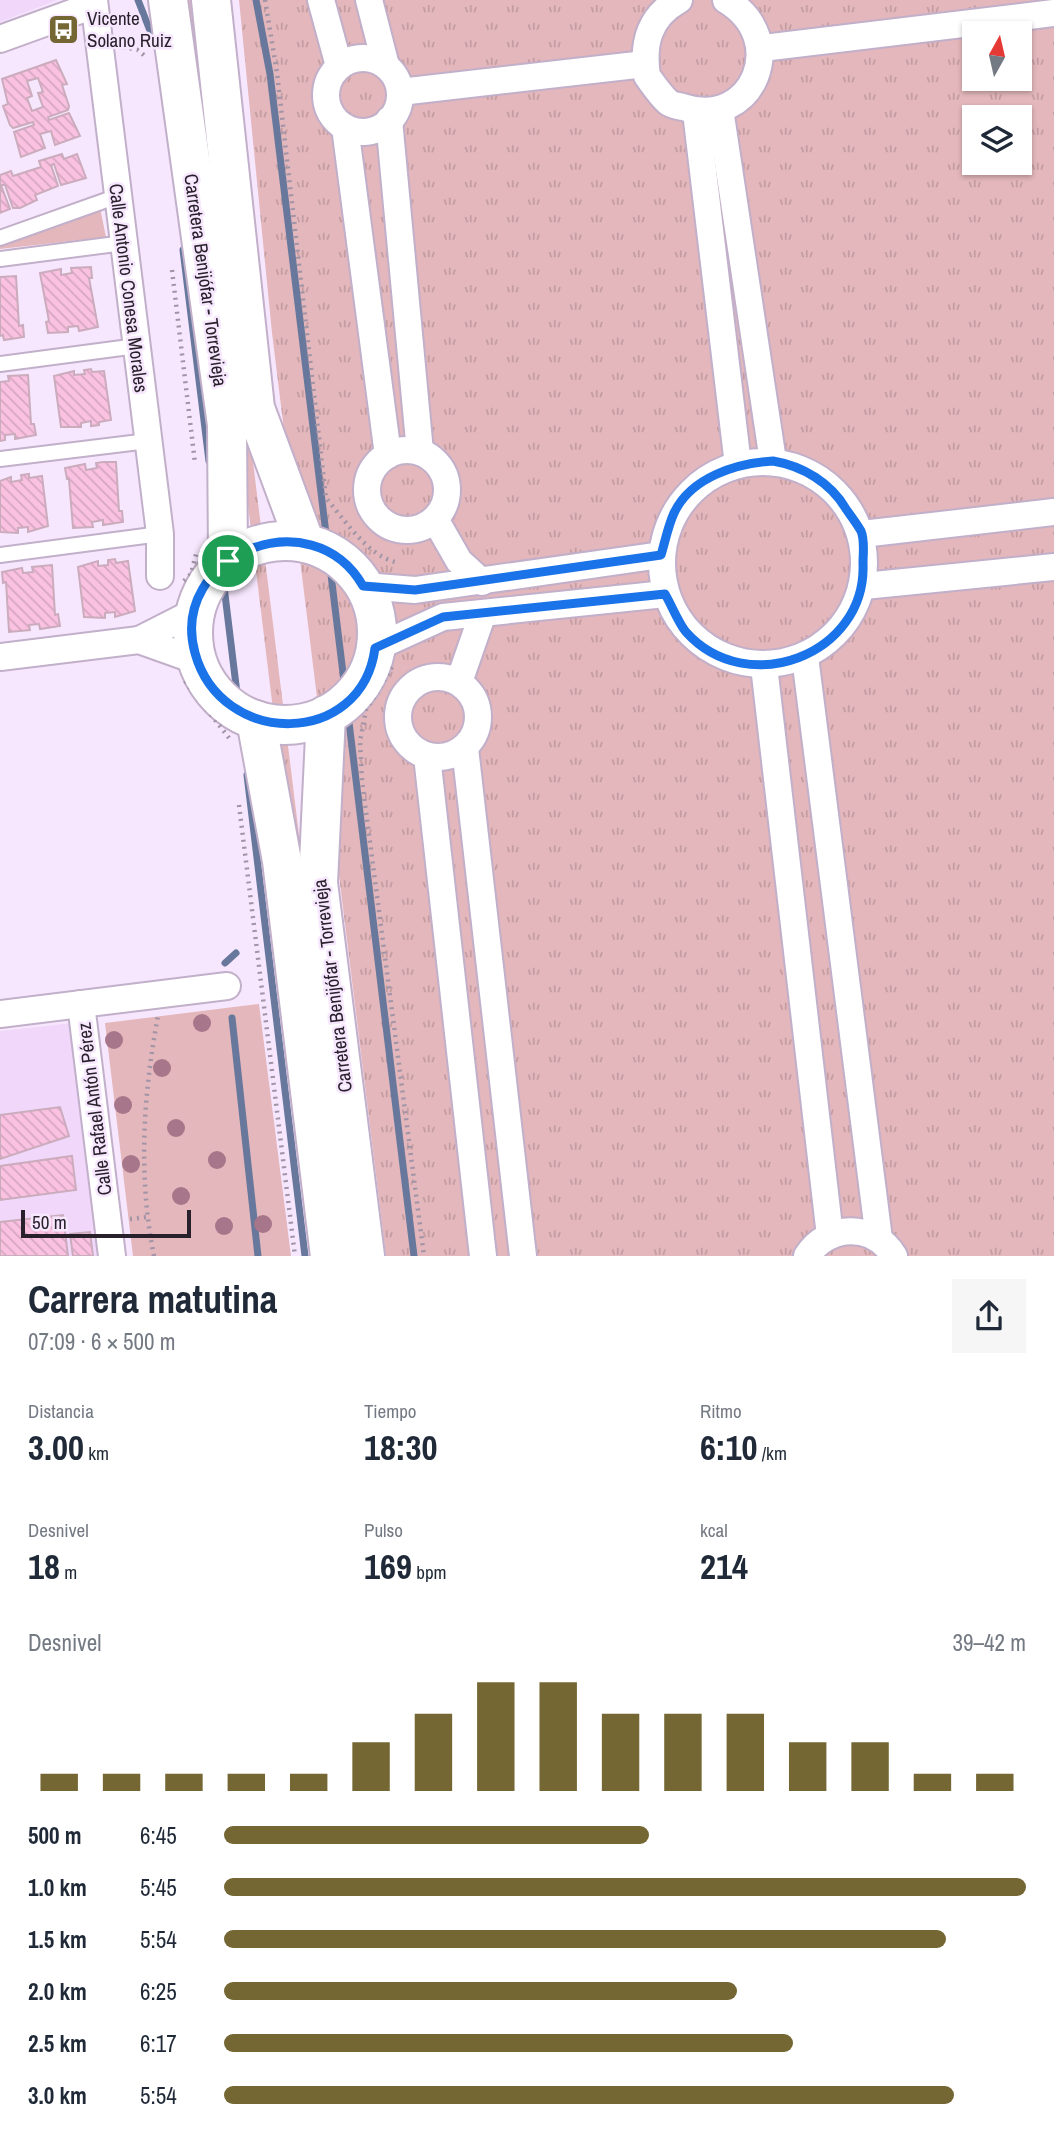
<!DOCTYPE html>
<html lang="es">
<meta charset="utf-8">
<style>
:root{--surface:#fff;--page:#f6f6f7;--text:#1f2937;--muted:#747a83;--accent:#746734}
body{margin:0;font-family:"Archivo Narrow",sans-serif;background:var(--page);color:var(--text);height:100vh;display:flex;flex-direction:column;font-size:26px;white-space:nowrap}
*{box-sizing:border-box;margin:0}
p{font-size:23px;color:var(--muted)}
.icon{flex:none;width:38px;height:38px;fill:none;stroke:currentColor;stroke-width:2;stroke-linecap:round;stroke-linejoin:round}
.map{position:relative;height:1256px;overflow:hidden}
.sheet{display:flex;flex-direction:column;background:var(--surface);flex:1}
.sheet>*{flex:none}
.needle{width:46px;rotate:8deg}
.fabs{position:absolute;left:962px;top:21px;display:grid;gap:14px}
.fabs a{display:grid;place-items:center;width:70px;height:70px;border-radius:0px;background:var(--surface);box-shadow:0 2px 5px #0004;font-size:35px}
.scale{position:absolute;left:21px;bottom:18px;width:170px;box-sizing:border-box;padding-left:7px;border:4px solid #28212b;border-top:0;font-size:19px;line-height:24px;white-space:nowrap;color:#28212b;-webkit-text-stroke:5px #f7e7fe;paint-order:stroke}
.pin{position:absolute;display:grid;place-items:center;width:60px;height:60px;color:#fff;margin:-30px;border:4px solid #fff;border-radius:50%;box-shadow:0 2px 7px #0007}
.round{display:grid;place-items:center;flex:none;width:74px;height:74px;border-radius:0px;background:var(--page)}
.head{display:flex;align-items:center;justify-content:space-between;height:119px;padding:0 28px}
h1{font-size:38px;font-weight:800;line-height:52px}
.figures{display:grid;grid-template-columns:repeat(3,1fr);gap:10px;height:119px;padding:7px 28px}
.figures div{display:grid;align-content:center}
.figures b{font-size:35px;font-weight:800}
.figures small{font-size:19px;font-weight:400}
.figures p{font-size:19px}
.chart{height:196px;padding:14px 28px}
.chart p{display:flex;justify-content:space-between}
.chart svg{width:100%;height:126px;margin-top:7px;stroke:var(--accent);stroke-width:6}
ul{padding:0 28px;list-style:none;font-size:23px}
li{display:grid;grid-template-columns:112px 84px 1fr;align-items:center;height:52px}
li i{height:18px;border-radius:9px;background:var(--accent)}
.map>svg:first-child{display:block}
</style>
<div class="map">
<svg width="1054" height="1256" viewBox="0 0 1054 1256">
<defs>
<pattern id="grass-tufts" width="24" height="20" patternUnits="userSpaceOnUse" patternTransform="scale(1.75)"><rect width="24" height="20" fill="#e3b7bb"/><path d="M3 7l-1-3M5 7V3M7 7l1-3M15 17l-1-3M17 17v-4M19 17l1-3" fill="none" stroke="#c39da1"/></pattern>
<pattern id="building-back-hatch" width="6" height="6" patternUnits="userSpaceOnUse" patternTransform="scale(1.75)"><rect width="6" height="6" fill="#fac1e1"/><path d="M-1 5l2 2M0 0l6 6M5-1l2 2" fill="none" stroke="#d6a6c1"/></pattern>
</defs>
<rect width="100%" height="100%" fill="#f7e7fe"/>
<g fill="#f1d8fb">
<polygon points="0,0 58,0 0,22"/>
<polygon points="72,1023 101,1256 0,1256 0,1031"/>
</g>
<g fill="url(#grass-tufts)" fill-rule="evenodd">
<polygon points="186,0 196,0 329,1078 340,1256"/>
<path d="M239 0H1054V1256H386L272 333ZM975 33H1020V79H975ZM975 117H1020V163H975Z"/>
</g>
<g fill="#e3b7bb">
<polygon points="100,208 106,237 0,249 0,243"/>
<polygon points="259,1004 291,1256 133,1256 105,1023"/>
</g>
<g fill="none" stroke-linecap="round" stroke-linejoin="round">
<g stroke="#67789c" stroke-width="7">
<polyline points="138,0 158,51"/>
<polyline points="256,0 270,74 414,1256"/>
<polyline points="183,250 209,461"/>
<polyline points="222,570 240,718"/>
<polyline points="247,775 305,1256"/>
<polyline points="225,963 236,953"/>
<polyline points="232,1018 258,1256"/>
</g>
</g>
<g fill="url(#building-back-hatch)" stroke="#cbacbd" stroke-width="2" fill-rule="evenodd">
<path d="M56 60 67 84 62 85 69 106 68 110 48 117 49 120 69 113 80 136 55 145 51 131 40 134 45 148 21 157 14 132 34 125 33 122 13 128 10 125 3 106 8 104 2 79ZM38 78 43 92 38 93 43 107 32 111 27 98 32 96 27 81Z"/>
<polygon points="62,154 64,159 77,154 86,178 61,185 54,164 51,165 58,186 35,195 37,200 20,208 13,208 5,185 1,185 10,209 0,213 0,175 11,171 13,176 41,167 39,161"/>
<polygon points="91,267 92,278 89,278 98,327 79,331 78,326 68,327 68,332 48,333 46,322 49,321 40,273 61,269 61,275 72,273 71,268"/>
<polygon points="16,276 19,326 23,325 24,337 4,340 3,335 0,336 0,277"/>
<polygon points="91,369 92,372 104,371 111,420 99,422 99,425 91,426 91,421 81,423 81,427 61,427 54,376 74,371 74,375 85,374 84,370"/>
<polygon points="28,375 31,424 34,424 36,435 15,439 15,434 5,435 5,440 0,441 0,382 9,381 8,376"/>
<polygon points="103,462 116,462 119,511 122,511 123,522 103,525 103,520 92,522 93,527 73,528 69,479 67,479 65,468 85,464 86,470 97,468 96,463"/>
<polygon points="29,474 29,478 42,476 48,526 28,532 28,527 18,528 18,533 0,532 0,481 11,477 11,482 22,480 21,475"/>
<polygon points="115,559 116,563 128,561 135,611 115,617 115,612 105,613 105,618 84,617 78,567 98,561 98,566 108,565 108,560"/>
<polygon points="52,565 55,615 58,614 60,626 40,629 39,624 29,625 30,630 9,632 6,582 3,583 2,572 22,568 23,573 33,572 32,567"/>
<polygon points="60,1107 69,1136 0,1159 0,1115"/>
<polygon points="72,1156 76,1190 0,1200 0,1166"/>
<polygon points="63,1215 68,1256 0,1256 0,1222"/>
<polygon points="90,1232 93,1256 73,1256 70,1234"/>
</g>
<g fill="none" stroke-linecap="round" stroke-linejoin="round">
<defs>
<g id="service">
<polyline points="0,238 118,196"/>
<polyline points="0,259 124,243"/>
<polyline points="0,364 137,346"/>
<polyline points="0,459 148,441"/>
<polyline points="0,555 160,534"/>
</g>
<g id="minor">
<polyline points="94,0 160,534 160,576"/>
<polyline points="321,0 339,66"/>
<polyline points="369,0 386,66"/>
<path d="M679 0C649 17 642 43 647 76 653 84 660 95 668 102 671 105 678 106 683 107 753 130 791 39 726 0"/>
<polyline points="0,39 94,5"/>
<polyline points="762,48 1054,13"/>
<circle cx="363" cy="95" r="37"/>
<polyline points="400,92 645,64"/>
<polyline points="720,109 773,461"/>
<polyline points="696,112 738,465"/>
<polyline points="389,120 420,452"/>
<polyline points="345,127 388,455"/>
<circle cx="407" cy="490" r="40"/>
<circle cx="763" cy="563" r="101"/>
<polyline points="435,519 459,561 482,582"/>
<polyline points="862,534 1054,512"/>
<polyline points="364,586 415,590 661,555"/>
<polyline points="864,586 1054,567"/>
<polyline points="139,640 196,611"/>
<polyline points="375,648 443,617 665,594"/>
<polyline points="0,657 139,640 198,661"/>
<polyline points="805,657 879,1239"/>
<polyline points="764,666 830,1236"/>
<circle cx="438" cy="717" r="40"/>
<polyline points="459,682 483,613"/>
<polyline points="465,748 523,1256"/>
<polyline points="427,756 483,1256"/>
<polyline points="81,1004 112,1256"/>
<polyline points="0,1014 227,986"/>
<path d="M807 1256C828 1224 873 1222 894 1256"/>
</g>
<g id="secondary">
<polyline points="168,0 227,425 228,561"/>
<polyline points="211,0 255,408 305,543"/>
<circle cx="285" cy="633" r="92"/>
<polyline points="326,715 318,883 365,1256"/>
<polyline points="256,720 282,861 330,1256"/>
</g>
</defs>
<use href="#service" stroke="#c2afc9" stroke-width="18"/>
<use href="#minor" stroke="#c2afc9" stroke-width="30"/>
<use href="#secondary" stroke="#c2afc9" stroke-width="42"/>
<g stroke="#a194a6" stroke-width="4.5" stroke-dasharray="2 5" stroke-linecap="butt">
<path d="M265 0 277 73 326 498C344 519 367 555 395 562"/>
<polyline points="123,47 138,50 146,57"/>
<polyline points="172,270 195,463"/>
<polyline points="184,581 191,574 196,554"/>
<polyline points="392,667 366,710 360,741 362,781 424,1256"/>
<polyline points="185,681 229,738"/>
<polyline points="239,805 295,1256"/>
<polyline points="130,1219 147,1217"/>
<path d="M154 1256C138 1176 143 1096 158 1016"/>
</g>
<use href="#service" stroke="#fff" stroke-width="14"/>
<use href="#minor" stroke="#fff" stroke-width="26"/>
<use href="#secondary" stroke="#fff" stroke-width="38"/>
</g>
<g fill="#a7768a">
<circle cx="202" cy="1023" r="9"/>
<circle cx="114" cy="1040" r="9"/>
<circle cx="162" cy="1068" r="9"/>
<circle cx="123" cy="1105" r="9"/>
<circle cx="176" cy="1128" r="9"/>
<circle cx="217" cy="1160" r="9"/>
<circle cx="131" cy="1164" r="9"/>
<circle cx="181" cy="1196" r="9"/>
<circle cx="263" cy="1224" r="9"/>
<circle cx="224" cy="1226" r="9"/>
</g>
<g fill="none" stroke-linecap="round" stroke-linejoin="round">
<defs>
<path id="route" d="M773 461C803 466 831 483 846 509 851 516 857 524 861 531 865 540 863 554 863 563 867 655 747 700 686 632 678 622 672 606 665 594L443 617 375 648C362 748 221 748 195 653 168 555 312 497 363 586L415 590 661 555C665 542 668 526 674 513 691 477 737 463 773 461Z"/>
</defs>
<use href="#route" stroke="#fff" stroke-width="14"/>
<use href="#route" stroke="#1a73e8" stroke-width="9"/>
</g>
<defs>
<symbol id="bus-square" viewBox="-11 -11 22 22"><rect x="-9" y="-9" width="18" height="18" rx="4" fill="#746734" stroke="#f7e7fe"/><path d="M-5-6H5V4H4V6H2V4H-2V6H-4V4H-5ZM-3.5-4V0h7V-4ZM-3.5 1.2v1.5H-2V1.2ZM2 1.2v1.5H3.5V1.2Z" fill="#fff"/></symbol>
</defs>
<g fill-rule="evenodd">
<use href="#bus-square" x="46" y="12" width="35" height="35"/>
</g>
<g text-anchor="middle" stroke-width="5" stroke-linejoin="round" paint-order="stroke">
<g font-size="19" fill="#28212b" stroke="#f7e7fe" text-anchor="start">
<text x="87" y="25">Vicente<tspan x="87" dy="22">Solano Ruiz</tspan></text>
</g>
<g font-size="19" fill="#28212b" stroke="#f7e7fe">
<text transform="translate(206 280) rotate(82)" y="7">Carretera Benijófar - Torrevieja</text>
<text transform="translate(129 288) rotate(83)" y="7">Calle Antonio Conesa Morales</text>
<text transform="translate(332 986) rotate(-97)" y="7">Carretera Benijófar - Torrevieja</text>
<text transform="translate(94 1109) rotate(-97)" y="7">Calle Rafael Antón Pérez</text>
</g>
</g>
</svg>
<div class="fabs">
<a><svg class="needle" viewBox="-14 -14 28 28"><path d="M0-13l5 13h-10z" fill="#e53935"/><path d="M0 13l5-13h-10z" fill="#747a83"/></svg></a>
<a><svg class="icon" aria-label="layers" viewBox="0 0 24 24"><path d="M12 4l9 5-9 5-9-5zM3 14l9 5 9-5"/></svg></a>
</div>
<div class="scale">50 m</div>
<div class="pin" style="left:228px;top:561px;background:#1e9e55"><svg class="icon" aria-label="arrive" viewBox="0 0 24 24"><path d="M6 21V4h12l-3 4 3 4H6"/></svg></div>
</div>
<section class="sheet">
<div class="head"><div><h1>Carrera matutina</h1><p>07:09 · 6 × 500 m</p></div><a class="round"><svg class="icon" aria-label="share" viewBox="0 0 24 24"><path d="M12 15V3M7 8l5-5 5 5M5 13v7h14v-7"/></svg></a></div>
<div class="figures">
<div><p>Distancia</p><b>3.00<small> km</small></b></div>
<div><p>Tiempo</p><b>18:30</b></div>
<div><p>Ritmo</p><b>6:10<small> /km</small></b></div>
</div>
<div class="figures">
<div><p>Desnivel</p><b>18<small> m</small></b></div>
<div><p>Pulso</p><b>169<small> bpm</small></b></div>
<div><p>kcal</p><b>214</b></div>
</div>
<div class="chart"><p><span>Desnivel</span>39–42 m</p>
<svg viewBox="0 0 160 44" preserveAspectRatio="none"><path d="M5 44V38M15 44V38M25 44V38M35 44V38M45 44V38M55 44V27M65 44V17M75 44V6M85 44V6M95 44V17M105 44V17M115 44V17M125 44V27M135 44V27M145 44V38M155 44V38"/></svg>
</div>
<ul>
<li><b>500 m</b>6:45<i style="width:53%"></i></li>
<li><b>1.0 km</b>5:45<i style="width:100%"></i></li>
<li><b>1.5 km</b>5:54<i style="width:90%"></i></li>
<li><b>2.0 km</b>6:25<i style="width:64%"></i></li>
<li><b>2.5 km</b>6:17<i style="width:71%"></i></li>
<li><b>3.0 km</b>5:54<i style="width:91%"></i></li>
</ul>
</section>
